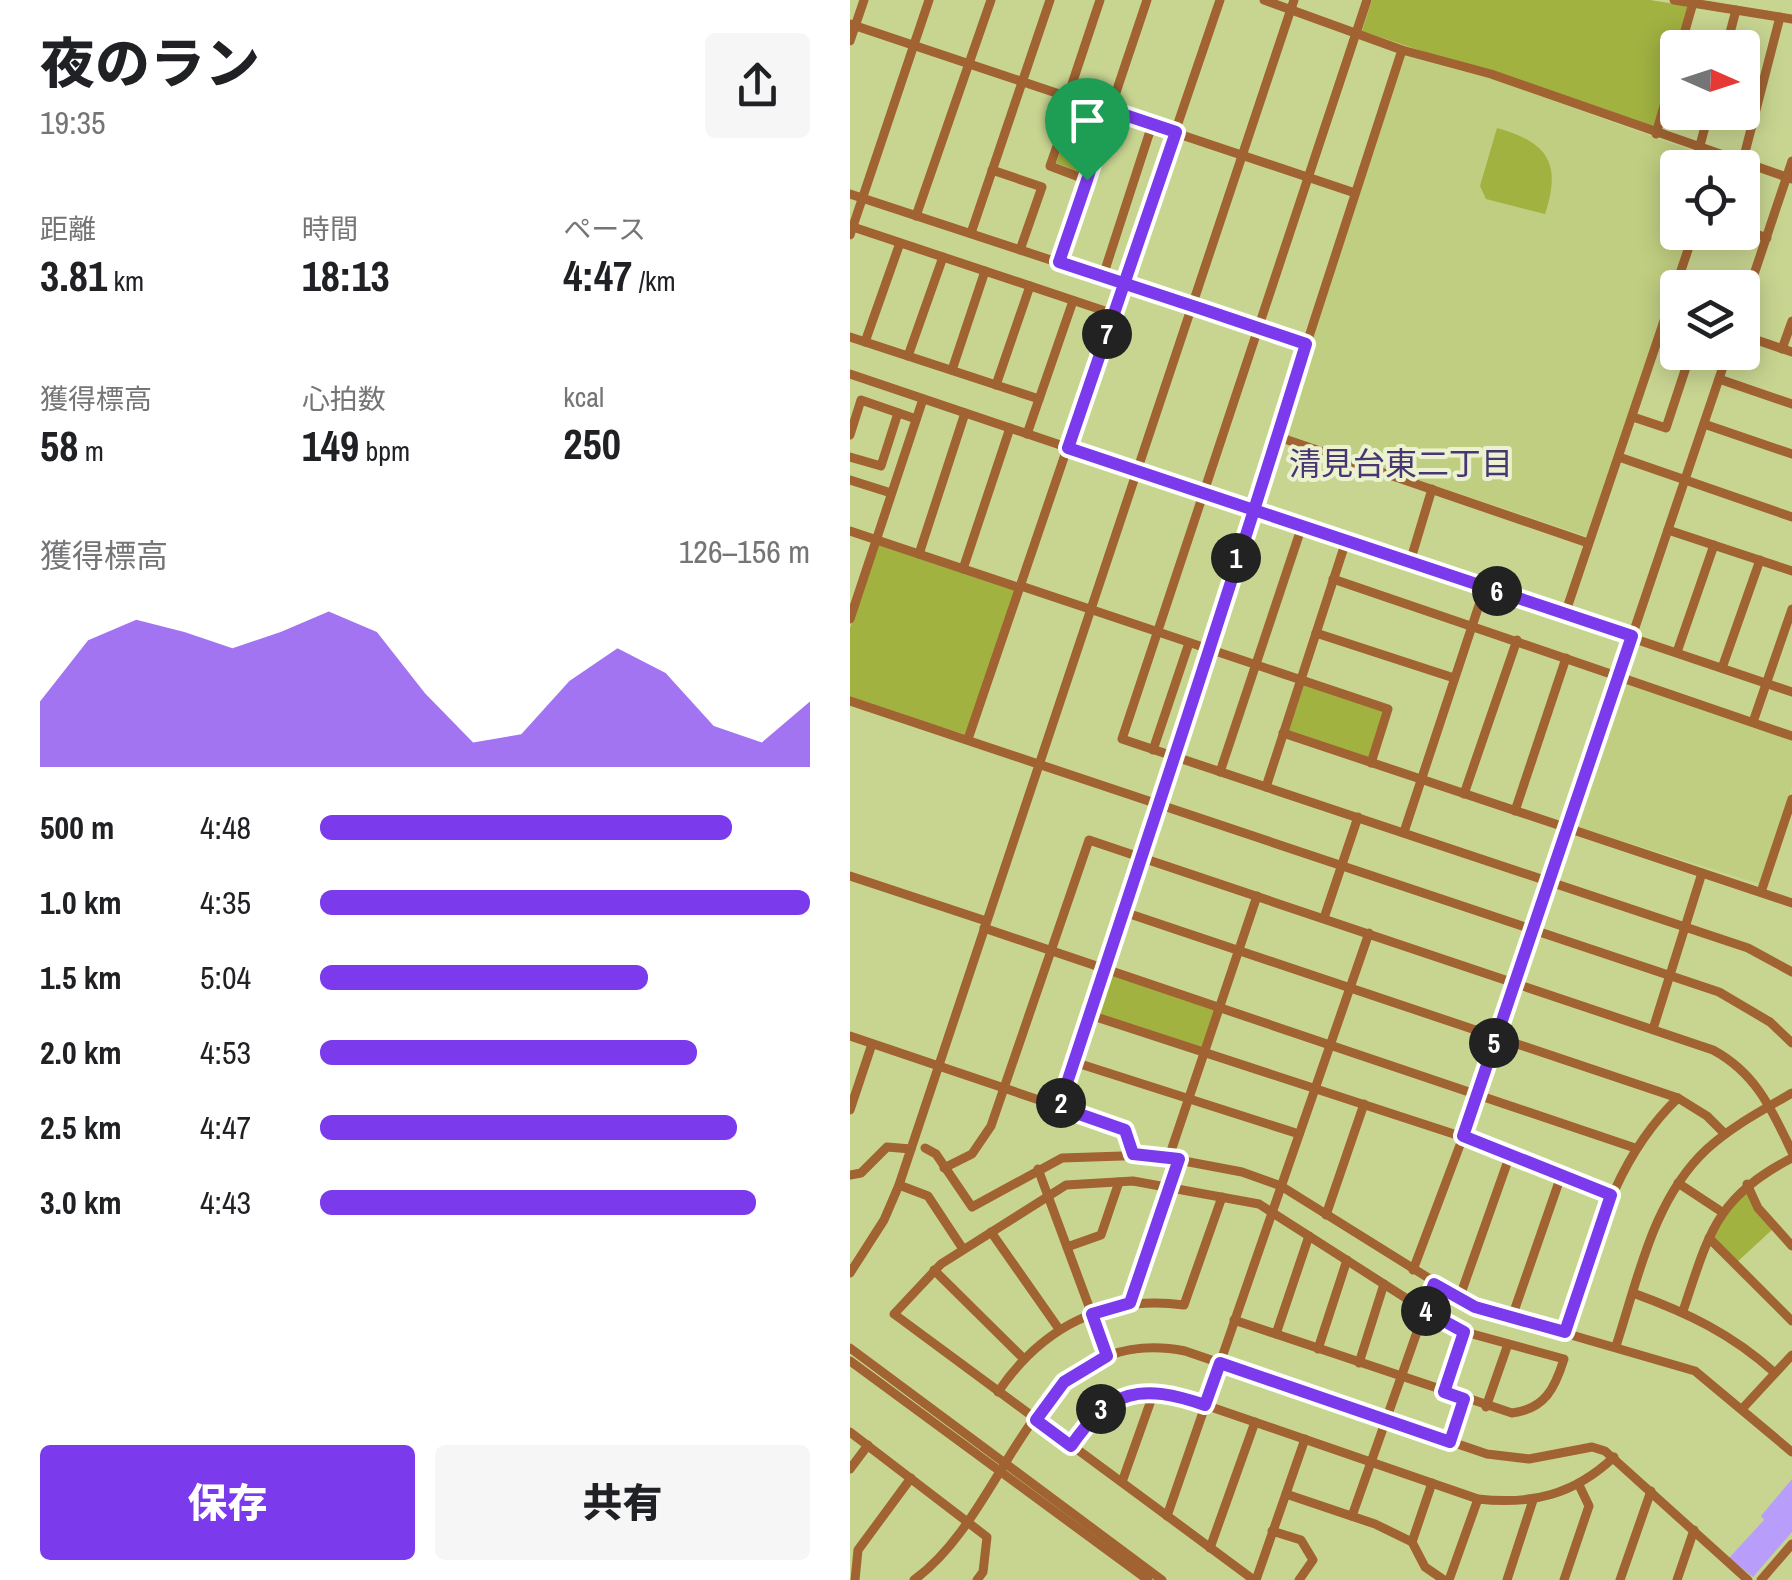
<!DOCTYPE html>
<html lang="ja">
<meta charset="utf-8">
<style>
:root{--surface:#fff;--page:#f6f6f6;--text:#202124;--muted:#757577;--accent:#7c3aed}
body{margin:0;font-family:"Archivo Narrow","Noto Sans JP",sans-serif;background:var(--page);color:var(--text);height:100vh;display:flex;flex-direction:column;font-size:38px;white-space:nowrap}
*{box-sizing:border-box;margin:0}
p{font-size:32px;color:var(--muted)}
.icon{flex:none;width:55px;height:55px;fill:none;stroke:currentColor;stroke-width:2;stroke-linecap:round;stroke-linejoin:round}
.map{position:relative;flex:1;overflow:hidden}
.sheet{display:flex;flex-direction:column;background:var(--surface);width:850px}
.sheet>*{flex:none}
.needle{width:65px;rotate:93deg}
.controls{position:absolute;left:810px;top:30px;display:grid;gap:20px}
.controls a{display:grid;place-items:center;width:100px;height:100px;border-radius:10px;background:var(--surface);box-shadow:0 5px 25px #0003;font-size:50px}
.pin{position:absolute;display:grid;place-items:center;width:85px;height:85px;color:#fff;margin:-102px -42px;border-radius:50% 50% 50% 0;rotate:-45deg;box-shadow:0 0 10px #0007}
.pin .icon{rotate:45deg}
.km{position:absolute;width:50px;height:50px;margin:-25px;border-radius:50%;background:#222;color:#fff;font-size:28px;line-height:50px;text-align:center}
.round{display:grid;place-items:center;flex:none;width:105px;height:105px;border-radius:10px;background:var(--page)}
.summary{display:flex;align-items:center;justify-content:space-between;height:170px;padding:0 40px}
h1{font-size:55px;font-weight:800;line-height:75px}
.figures{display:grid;grid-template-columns:repeat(3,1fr);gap:15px;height:170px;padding:10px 40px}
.figures div{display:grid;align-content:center}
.figures b{font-size:42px;font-weight:800}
.figures small{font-size:28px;font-weight:400}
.figures p{font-size:28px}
.chart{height:280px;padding:20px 40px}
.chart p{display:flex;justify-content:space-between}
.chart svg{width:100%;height:180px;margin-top:10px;fill:var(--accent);opacity:.7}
.primary-button{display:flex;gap:20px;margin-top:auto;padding:20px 40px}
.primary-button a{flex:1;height:115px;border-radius:10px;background:var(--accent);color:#fff;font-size:40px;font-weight:800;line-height:115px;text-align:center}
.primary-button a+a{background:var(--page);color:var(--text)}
ul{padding:0 40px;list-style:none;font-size:32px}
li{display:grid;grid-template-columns:160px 120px 1fr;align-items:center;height:75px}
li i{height:25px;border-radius:12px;background:var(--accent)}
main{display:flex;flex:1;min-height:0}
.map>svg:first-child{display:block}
</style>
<main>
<section class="sheet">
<div class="summary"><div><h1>夜のラン</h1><p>19:35</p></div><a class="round"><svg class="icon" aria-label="share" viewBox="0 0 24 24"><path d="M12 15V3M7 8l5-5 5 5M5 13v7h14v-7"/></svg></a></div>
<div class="figures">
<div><p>距離</p><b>3.81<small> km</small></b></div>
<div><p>時間</p><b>18:13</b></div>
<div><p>ペース</p><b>4:47<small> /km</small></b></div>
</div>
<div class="figures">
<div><p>獲得標高</p><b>58<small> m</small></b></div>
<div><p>心拍数</p><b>149<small> bpm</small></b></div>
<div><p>kcal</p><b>250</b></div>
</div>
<div class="chart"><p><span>獲得標高</span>126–156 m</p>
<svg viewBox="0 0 160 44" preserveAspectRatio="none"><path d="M0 44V28L10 13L20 8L30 11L40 15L50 11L60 6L70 11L80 26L90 38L100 36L110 23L120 15L130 21L140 34L150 38L160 28V44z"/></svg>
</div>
<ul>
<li><b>500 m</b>4:48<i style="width:84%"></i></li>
<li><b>1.0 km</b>4:35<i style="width:100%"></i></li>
<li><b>1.5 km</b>5:04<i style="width:67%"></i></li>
<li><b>2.0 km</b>4:53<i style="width:77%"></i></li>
<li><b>2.5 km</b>4:47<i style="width:85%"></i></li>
<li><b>3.0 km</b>4:43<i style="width:89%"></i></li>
</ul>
<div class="primary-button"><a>保存</a><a>共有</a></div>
</section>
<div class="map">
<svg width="942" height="1580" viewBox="0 0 942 1580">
<rect width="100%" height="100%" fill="#c8d591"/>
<g fill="#c0ce81">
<polygon points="554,56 640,78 864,159 861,167 828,168 828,232 840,233 736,536 432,434"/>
<polygon points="777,683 942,740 942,787 910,884 728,827"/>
</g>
<g fill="#a1b241">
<polygon points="522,0 800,0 838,6 804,129 512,31"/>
<polygon points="228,107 255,116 234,174 206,163"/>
<path d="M647 128C697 142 712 162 695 214L636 199 630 186Z"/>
<polygon points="28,544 166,590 117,735 0,699 0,628"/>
<polygon points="450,681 538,709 521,763 433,733"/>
<polygon points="256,968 371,1006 355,1053 240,1015"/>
<polygon points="897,1184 924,1228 886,1263 859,1238"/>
</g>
<polygon fill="#b99dfb" points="942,1479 942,1532 903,1577 879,1558 914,1520 911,1516"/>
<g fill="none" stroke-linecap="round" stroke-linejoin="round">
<g stroke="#a16332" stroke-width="9">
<polyline points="517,0 272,739 898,948 942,972"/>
<polyline points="824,0 942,19"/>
<polyline points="0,24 505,193"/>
<polyline points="0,41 14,0"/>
<polyline points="830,48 843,3"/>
<polyline points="876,48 886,10"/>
<polyline points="552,50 641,74 942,179"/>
<polyline points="218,96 250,0"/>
<polyline points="224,98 200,166 237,180"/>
<polyline points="806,134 828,57"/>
<polyline points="849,149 859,112"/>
<polyline points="892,164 930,17"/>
<polyline points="142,170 192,187 170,250"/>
<polyline points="0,194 456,344"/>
<polyline points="66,216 141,0"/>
<polyline points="3,227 264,314"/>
<polyline points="892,229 917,238"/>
<polyline points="121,233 200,0"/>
<polyline points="0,235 79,0"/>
<polyline points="209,262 297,0"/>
<polyline points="253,276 302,125"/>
<polyline points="892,310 942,161"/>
<polyline points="892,335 942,352"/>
<polyline points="0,337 189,399"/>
<polyline points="15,342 50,243"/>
<polyline points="932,349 942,321"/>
<polyline points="58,356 93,257"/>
<polyline points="102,370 135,271"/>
<polyline points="0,374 942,692"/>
<polyline points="869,379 942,404"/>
<polyline points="146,385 180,286"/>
<polyline points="783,417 816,428 841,352"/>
<polyline points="854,424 942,454"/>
<polyline points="177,434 223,301"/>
<polyline points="0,435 11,400 66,419"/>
<polyline points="426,436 738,543"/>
<polyline points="0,457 31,466 48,413"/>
<polyline points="769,457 942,517"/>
<polyline points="0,480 41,493"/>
<polyline points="818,530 942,571"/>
<polyline points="0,531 170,588"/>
<polyline points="69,554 115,413"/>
<polyline points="560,562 582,489"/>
<polyline points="113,569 160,428"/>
<polyline points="483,579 942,736"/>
<polyline points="171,586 538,709 521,763"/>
<polyline points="715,614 844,232"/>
<polyline points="0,619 73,399"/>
<polyline points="466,633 604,678"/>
<polyline points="827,652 864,545"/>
<polyline points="872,668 910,560"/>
<polyline points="0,701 869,992 920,1022 942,1043"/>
<polyline points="903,722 942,609"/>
<polyline points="433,733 942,903"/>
<polyline points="118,739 370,0"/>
<polyline points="303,750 339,643"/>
<polyline points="370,772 452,526"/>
<polyline points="416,787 496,541"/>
<polyline points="614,794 667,640"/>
<polyline points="665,811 716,658"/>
<polyline points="554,832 635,587"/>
<polyline points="0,876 136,921"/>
<polyline points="911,892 942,799"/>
<polyline points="274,912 828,1098 857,1116 875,1134"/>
<polyline points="474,918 508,817"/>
<polyline points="134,928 785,1148"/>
<polyline points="240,1015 613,1137 761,1195"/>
<polyline points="803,1029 852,873"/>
<polyline points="0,1036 275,1129 283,1154"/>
<polyline points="224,1062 449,1134"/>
<polyline points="209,1107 552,50 414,0"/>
<polyline points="0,1110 22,1044"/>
<polyline points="75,1148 86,1154 122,1207 212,1158 302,1155 392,1172 431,1186 625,1307 845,1371 942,1452"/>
<polyline points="319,1157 407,896"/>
<path d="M94 1168 122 1154 141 1126 239 840 863 1050C906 1073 922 1110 942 1152"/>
<polyline points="188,1169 257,1355"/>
<polyline points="0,1175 11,1173 37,1147 61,1149"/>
<polyline points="828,1183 872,1212"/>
<polyline points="897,1184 908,1208 942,1246"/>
<polyline points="49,1185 78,1196 113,1249"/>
<polyline points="476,1215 514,1104"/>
<polyline points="141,1232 209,1329"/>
<polyline points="859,1238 942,1321"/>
<polyline points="217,1247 251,1235 269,1182"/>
<polyline points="84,1270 173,1358"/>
<polyline points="563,1270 613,1137 878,352"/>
<polyline points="0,1273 34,1220 49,1185 444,0"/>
<path d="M783 1293C838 1313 882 1334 925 1373"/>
<polyline points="609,1299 660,1155"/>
<polyline points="280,1303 329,1159"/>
<path d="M833 1311C859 1234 865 1198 942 1158"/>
<polyline points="662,1317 711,1176"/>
<path d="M384 1320 662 1413C695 1409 705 1388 714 1359L604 1329 409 1204 283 1181 216 1185 91 1264 44 1314 404 1580"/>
<path d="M715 1332C743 1248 762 1161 828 1098"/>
<polyline points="426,1334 459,1236"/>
<path d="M766 1346C788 1279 803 1199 857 1149 882 1126 913 1110 942 1093"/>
<polyline points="0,1348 312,1580"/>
<polyline points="468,1349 497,1260"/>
<polyline points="0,1361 298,1580"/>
<polyline points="509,1363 534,1284"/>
<path d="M148 1392C192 1327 256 1294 334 1305L372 1197"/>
<polyline points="594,1392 614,1332"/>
<polyline points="636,1407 658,1344"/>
<polyline points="892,1409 942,1355"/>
<polyline points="0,1432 137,1537 133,1572 127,1580"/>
<polyline points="600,1442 615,1399"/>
<path d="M221 1446C248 1406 279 1384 329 1396L628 1499C681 1505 724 1495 764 1457"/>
<polyline points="0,1469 18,1445"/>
<polyline points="272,1482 304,1392"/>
<polyline points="436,1494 525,1524 562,1542 575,1567 594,1580"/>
<polyline points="317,1516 519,933"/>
<polyline points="502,1516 584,1284"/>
<polyline points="422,1531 451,1540 463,1560 449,1580"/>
<polyline points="562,1542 582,1483"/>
<polyline points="360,1548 405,1422"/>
<polyline points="5,1580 8,1550 61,1478"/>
<path d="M64 1580C163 1508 179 1321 335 1351L637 1454 679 1459 742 1447 755 1451 898 1580"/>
<polyline points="406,1580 455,1439"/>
<polyline points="599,1580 628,1499"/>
<polyline points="657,1580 683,1500"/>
<polyline points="714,1580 739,1506 729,1485"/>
<polyline points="770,1580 801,1491"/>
<polyline points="827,1580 844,1530"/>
<polyline points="911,1580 942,1544"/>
</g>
</g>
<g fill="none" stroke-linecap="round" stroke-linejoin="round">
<defs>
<path id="route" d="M237 180 209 262C291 289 374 316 456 344 377 600 293 853 209 1107L275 1130 283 1154 329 1159 280 1303 242 1314 257 1356 214 1382 186 1420 221 1446C260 1389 291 1383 355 1405L370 1363 600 1442 614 1399 594 1392 614 1332 574 1310 584 1284 625 1307 715 1332 761 1195 613 1136 782 636C594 574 406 511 218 448 254 343 290 238 326 132L260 110 237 180"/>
</defs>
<use href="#route" stroke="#fff" stroke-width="20"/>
<use href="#route" stroke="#7c3aed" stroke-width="12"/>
</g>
<g text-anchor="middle" stroke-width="8" stroke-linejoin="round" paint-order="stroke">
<g font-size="32" fill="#493571" stroke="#ebf2d0">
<text x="551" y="475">清見台東二丁目</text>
</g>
</g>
</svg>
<div class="controls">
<a><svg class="needle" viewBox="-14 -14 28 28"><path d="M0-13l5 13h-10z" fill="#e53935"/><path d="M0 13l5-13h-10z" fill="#757577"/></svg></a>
<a><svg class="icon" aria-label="locate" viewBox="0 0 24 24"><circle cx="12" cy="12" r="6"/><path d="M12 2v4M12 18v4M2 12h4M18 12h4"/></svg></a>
<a><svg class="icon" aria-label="layers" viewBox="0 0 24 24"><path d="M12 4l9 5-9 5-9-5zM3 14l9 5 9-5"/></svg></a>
</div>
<div class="pin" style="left:237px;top:180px;background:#1e9e55"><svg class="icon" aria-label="arrive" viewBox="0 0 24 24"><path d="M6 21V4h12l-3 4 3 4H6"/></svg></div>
<b class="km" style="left:386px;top:558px">1</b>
<b class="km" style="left:211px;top:1103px">2</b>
<b class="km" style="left:251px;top:1409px">3</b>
<b class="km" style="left:576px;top:1311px">4</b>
<b class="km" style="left:644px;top:1043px">5</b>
<b class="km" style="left:647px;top:591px">6</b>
<b class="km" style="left:257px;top:334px">7</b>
</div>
</main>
